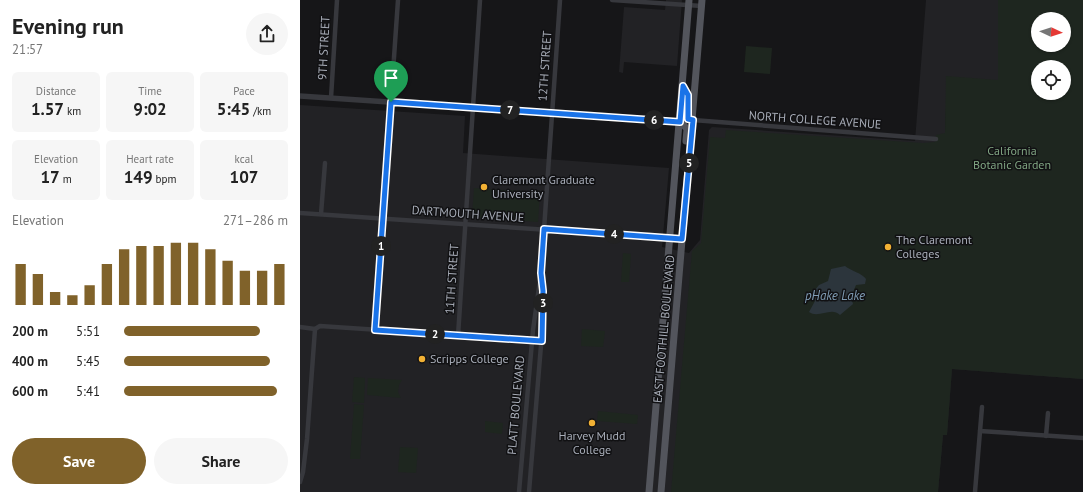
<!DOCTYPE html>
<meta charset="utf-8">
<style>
:root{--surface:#fff;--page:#f6f6f6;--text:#222;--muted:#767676;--accent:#80622a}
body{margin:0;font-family:"PT Sans",sans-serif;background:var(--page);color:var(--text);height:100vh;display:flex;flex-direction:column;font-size:15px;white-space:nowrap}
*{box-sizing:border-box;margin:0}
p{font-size:13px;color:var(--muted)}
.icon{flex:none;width:22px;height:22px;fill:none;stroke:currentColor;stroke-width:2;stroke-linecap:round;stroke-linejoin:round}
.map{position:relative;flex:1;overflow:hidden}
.details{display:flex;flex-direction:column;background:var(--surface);width:300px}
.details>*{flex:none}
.needle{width:26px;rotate:94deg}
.buttons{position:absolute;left:731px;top:12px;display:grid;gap:8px}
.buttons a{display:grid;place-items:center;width:40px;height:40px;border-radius:50%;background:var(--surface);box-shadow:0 1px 3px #0004;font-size:20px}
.pin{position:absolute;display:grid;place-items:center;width:34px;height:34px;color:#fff;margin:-41px -17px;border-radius:50% 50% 50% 0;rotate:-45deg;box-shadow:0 0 4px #0007}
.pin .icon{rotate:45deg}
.km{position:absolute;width:20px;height:20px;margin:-10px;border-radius:50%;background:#222;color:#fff;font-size:11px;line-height:20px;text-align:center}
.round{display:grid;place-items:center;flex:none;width:42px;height:42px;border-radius:21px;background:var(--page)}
.head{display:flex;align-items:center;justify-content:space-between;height:68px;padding:0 12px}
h1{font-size:22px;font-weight:600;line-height:30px}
.metrics{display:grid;grid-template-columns:repeat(3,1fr);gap:6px;height:68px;padding:4px 12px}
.metrics div{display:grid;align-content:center;border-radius:6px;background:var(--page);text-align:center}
.metrics b{font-size:17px;font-weight:600}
.metrics small{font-size:11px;font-weight:400}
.metrics p{font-size:11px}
.chart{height:112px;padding:8px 12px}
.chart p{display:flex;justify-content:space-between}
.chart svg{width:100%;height:72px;margin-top:4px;stroke:var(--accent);stroke-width:6}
.cta{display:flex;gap:8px;margin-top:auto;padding:8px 12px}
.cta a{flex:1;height:46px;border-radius:24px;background:var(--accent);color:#fff;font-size:16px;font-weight:600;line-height:46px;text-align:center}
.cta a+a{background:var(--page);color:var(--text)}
ul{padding:0 12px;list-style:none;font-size:13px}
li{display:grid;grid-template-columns:64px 48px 1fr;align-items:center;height:30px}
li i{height:10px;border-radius:5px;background:var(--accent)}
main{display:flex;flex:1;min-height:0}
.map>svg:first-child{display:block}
</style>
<main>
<section class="details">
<div class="head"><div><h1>Evening run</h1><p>21:57</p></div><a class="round"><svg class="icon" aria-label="share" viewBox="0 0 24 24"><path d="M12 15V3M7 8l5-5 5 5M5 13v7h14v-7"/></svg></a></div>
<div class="metrics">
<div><p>Distance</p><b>1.57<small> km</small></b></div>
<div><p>Time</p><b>9:02</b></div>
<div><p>Pace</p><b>5:45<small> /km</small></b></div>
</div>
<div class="metrics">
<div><p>Elevation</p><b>17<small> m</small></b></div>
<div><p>Heart rate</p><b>149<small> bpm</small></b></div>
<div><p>kcal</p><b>107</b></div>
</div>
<div class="chart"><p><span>Elevation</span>271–286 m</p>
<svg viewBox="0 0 160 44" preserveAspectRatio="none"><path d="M5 44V19M15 44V25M25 44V36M35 44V38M45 44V32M55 44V19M65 44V10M75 44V8M85 44V8M95 44V6M105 44V6M115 44V10M125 44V17M135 44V23M145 44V23M155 44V19"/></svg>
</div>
<ul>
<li><b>200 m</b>5:51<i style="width:83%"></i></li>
<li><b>400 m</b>5:45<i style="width:89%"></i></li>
<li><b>600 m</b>5:41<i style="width:93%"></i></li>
</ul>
<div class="cta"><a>Save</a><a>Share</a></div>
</section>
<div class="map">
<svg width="783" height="492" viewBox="0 0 783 492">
<rect width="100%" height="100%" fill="#161618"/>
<g fill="#222225">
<polygon points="366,0 382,0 377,66 324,62 323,73 319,72 324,7 365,10"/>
<polygon points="626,0 698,0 698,80 646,109 645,134 783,379 652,369 647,435 643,435 638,492 0,492 0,105 165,116 163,153 369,168 362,247 389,253 400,240 409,130 412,127 615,141"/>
</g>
<g fill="#1e261f" fill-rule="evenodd">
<path d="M698 0H783V379L652 369 647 435H643L638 492H371L392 251 401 243 410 137 425 138 426 130 623 143 635 142 636 135 645 133 646 76 698 80ZM738 19H764V45H738ZM738 67H764V93H738Z"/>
<polygon points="446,46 472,48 470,74 444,72"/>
<polygon points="174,188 240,192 238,222 172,217"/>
<polygon points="323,253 331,254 329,282 321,282"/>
<polygon points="282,329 305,331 303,347 281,346"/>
<polygon points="54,377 65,378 64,403 52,402"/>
<polygon points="68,378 102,380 99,385 98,392 101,398 67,395"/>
<polygon points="54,404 64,405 60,459 50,459"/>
<polygon points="298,411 338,415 337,424 297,421"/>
<polygon points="185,421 203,423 202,434 185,432"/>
<polygon points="100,447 118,448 116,473 98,472"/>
</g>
<path fill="#2c353c" d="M545 266C551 271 562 273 566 279L565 284 556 285 551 297 553 304 540 315C531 306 519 319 509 312L515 301V290L519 285 528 281 531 269Z"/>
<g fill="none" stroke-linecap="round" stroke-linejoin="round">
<g stroke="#37383d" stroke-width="4.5">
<polyline points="312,0 402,6"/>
<polyline points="31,98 37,0"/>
<polyline points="393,120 636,139"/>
<polyline points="0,213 382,239"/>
<polyline points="21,214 25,163"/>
<polyline points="0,327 15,329 20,326 242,341"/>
<polyline points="75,330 98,0"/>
<polyline points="158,336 180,0"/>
<polyline points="680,431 783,438"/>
<polyline points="746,436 748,413"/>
<polyline points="0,482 3,472 7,439 15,329"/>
<polyline points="219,492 233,330 241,273 260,0"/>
<polyline points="229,492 242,333 243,291 242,276"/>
<polyline points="675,492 682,407"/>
</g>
<polyline stroke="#37383d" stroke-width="5.5" points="0,96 381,122"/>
<g stroke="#53555c" stroke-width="7">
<polyline points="383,87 388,95 388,119 393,120"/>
<polyline points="381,122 387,129 386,141"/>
<polyline points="349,492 389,0"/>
<polyline points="361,492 402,0"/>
</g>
</g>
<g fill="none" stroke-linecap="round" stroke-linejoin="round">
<defs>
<polygon id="route" points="383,86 388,95 388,119 393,120 382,239 244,229 241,273 243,291 242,341 75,330 91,102 380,122"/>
</defs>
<use href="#route" stroke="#fff" stroke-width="8"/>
<use href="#route" stroke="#1a73e8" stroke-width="5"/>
</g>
<g fill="#f2b134" stroke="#111113" stroke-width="1.5">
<circle cx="184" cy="187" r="4"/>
<circle cx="588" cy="247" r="4"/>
<circle cx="122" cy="359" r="4"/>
<circle cx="292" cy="423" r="4"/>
</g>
<g text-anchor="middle" stroke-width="3" stroke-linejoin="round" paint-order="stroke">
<g font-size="12" fill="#a8adb8" stroke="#111113">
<text transform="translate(24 48) rotate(-87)" y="4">9TH STREET</text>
<text transform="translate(245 66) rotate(-86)" y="4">12TH STREET</text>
<text transform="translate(515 120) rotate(4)" y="4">NORTH COLLEGE AVENUE</text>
<text transform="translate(168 214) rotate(4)" y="4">DARTMOUTH AVENUE</text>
<text transform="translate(152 279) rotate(-86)" y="4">11TH STREET</text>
<text transform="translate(364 329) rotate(-85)" y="4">EAST FOOTHILL BOULEVARD</text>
<text transform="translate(216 405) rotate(-85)" y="4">PLATT BOULEVARD</text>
</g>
<g font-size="12" fill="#7fa381" stroke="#111113">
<text x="712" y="155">California<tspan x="712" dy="14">Botanic Garden</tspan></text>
</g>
<g font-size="12" fill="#a8adb8" stroke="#111113" text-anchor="start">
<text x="192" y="184">Claremont Graduate<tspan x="192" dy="14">University</tspan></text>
<text x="596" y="244">The Claremont<tspan x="596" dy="14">Colleges</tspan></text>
<text x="130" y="363">Scripps College</text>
<text x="292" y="440" text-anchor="middle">Harvey Mudd<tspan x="292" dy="14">College</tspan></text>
</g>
<g font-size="13" font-style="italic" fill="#7f9bb3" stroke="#111113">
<text x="535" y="300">pHake Lake</text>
</g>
</g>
</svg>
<div class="buttons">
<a><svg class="needle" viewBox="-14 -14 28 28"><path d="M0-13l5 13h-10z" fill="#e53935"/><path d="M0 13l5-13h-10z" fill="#767676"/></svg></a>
<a><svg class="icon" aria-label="locate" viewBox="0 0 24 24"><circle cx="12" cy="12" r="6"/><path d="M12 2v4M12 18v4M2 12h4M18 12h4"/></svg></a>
</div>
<div class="pin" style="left:91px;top:102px;background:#1e9e55"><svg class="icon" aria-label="arrive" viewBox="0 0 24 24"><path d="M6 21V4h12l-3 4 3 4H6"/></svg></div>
<b class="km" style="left:81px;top:246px">1</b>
<b class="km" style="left:135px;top:334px">2</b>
<b class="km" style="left:243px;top:303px">3</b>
<b class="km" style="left:314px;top:234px">4</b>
<b class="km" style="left:389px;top:163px">5</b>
<b class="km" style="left:354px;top:120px">6</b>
<b class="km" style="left:210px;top:110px">7</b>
</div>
</main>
